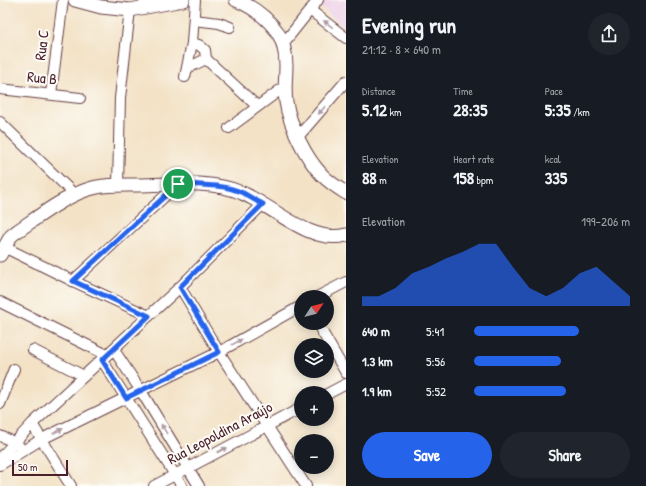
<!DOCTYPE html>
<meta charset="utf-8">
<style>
:root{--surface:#171b24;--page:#20242c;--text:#f1f3f6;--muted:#9ea1a6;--accent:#2563eb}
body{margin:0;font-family:"Patrick Hand",sans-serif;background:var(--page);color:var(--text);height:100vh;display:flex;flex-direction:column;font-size:15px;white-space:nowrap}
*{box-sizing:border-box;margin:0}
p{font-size:13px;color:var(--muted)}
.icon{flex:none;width:22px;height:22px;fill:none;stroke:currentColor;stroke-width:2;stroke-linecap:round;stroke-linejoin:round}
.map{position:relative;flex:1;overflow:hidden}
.sheet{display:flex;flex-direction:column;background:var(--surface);width:300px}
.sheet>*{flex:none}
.needle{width:26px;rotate:54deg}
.fabs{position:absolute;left:294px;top:290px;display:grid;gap:8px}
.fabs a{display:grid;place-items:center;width:40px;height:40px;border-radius:50%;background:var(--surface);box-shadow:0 2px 10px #0003;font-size:20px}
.scale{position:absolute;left:12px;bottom:10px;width:56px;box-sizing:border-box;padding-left:4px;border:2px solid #4a1f2b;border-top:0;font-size:11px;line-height:14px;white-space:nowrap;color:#4a1f2b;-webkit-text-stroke:3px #fdfcf7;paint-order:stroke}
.pin{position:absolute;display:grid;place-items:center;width:34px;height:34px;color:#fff;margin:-17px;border:2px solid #fff;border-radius:50%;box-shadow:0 1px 4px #0007}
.round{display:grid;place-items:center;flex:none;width:42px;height:42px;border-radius:21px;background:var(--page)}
.overview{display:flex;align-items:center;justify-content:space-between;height:68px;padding:0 16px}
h1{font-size:22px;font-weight:700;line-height:30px}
.stats{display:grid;grid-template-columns:repeat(3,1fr);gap:6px;height:68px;padding:4px 16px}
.stats div{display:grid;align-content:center}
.stats b{font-size:17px;font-weight:700}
.stats small{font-size:11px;font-weight:400}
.stats p{font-size:11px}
.chart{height:112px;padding:8px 16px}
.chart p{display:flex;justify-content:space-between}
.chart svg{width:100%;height:72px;margin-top:4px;fill:var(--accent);opacity:.7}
.button{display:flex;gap:8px;margin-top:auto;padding:8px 16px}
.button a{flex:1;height:46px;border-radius:24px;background:var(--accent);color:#fff;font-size:16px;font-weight:700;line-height:46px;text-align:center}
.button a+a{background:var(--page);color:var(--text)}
ul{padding:0 16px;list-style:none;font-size:13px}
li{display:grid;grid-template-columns:64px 48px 1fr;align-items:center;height:30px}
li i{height:10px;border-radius:5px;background:var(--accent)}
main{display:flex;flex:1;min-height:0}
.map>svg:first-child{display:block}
</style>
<main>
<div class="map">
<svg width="346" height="486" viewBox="0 0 346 486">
<rect width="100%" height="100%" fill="#fdfcf7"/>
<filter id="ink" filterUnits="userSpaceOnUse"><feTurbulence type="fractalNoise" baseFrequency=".025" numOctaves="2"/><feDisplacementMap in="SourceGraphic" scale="8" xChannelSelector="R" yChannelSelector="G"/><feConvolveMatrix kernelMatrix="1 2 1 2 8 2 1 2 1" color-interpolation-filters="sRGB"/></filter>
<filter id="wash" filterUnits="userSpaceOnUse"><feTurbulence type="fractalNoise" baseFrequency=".012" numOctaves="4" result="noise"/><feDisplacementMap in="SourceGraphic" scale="16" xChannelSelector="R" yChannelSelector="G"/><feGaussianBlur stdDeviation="0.9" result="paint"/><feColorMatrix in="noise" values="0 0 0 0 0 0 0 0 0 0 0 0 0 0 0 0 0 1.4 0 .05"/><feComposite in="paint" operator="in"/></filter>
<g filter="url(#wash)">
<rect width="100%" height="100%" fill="#f3e2c6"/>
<polygon fill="#edd0e8" points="327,0 346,0 346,29 321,7"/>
</g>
<g filter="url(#ink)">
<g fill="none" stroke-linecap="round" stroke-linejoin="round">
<defs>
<g id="minor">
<polyline points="310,10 346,38"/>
<polyline points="194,20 219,23 230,27"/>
<polyline points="283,44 318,0"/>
<polyline points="206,59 257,106"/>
<polyline points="188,68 206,59 205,50 199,45 192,43"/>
<polyline points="185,77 192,43 195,0"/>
<polyline points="0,89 80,98"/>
<polyline points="51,94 63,0"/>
<polyline points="0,122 75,195"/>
<polyline points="229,128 284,87"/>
<polyline points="297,138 346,81"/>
<polyline points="118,186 120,98 130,10"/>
<polyline points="4,247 73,281 149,316"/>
<polyline points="73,281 178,184"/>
<polyline points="180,287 219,352 306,486"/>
<polyline points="317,297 346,282"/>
<polyline points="0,302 107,355"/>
<polyline points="317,323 346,373"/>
<polyline points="33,350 84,376"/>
<polyline points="114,350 141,391 199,486"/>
<polyline points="102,360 182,486"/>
<polyline points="327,394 346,384"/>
<polyline points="0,404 14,369"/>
<polyline points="32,424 71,486"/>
<polyline points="0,436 14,442 19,446"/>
<polyline points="0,458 32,424 180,287 263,204"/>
<polyline points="0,465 42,439 219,352 301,306"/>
<polyline points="154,486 301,408"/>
</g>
<g id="major">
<polyline points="75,0 101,7 130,10 183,0"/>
<path d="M236 0C254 7 277 24 283 44 285 51 286 59 286 65 286 78 284 90 286 102 290 126 305 157 322 175 329 182 338 188 346 193"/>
<path d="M0 255 11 236 16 232C38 217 61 199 86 190 102 184 123 185 140 185 172 184 213 180 242 193 273 206 311 245 346 235"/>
</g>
</defs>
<use href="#minor" stroke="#633c42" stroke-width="12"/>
<use href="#major" stroke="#633c42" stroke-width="15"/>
<use href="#minor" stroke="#fff" stroke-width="10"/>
<use href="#major" stroke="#fff" stroke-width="13"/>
</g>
<defs><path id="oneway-solid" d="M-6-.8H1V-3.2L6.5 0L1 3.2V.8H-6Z"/></defs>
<g fill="#ae9aa0">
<use href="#oneway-solid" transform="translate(328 24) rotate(-142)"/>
<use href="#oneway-solid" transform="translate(322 110) rotate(131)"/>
<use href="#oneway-solid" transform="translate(237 342) rotate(-29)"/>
<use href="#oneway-solid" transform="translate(164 429) rotate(-121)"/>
<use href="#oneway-solid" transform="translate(58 431) rotate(-26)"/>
<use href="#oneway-solid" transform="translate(222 450) rotate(-28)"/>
</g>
</g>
<g fill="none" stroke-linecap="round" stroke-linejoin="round" filter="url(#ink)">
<defs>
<path id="route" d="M178 184C200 185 223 184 243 193 250 197 256 201 263 204L180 287 219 352 126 398 102 360 149 316 73 281Z"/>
</defs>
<use href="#route" stroke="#fff" stroke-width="8"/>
<use href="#route" stroke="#2563eb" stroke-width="5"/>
</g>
<g text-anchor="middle" stroke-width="4" stroke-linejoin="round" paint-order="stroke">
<g font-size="15" fill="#4a1f2b" stroke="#fdfcf7">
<text transform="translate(42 45) rotate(-83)" y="5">Rua C</text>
<text transform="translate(42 78) rotate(6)" y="5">Rua B</text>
<text transform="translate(220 433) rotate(-28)" y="5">Rua Leopoldina Araújo</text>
</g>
</g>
</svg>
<div class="fabs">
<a><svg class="needle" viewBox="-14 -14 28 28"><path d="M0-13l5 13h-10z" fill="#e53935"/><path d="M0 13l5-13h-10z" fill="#9ea1a6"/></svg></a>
<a><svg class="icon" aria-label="layers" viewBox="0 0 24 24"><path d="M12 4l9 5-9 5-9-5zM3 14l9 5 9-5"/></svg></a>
<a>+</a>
<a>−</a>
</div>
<div class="scale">50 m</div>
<div class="pin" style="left:178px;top:184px;background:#1e9e55"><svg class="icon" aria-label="arrive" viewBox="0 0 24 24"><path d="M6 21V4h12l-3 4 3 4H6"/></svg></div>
</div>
<section class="sheet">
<div class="overview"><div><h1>Evening run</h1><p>21:12 · 8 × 640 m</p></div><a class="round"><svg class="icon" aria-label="share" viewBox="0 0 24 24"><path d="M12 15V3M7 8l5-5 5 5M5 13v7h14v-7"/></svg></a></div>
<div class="stats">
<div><p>Distance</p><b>5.12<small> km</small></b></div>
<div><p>Time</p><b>28:35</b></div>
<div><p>Pace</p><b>5:35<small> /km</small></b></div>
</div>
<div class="stats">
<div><p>Elevation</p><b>88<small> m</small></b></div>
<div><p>Heart rate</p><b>158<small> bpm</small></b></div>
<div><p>kcal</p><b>335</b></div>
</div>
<div class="chart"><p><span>Elevation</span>199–206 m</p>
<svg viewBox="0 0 160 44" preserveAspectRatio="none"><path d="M0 44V38L10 38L20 33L30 24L40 20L50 15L60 11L70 6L80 6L90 20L100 33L110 38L120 33L130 24L140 20L150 29L160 38V44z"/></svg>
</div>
<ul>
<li><b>640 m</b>5:41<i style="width:67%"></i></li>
<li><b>1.3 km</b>5:56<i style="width:56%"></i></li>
<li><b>1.9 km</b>5:52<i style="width:59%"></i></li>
</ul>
<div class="button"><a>Save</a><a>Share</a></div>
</section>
</main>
